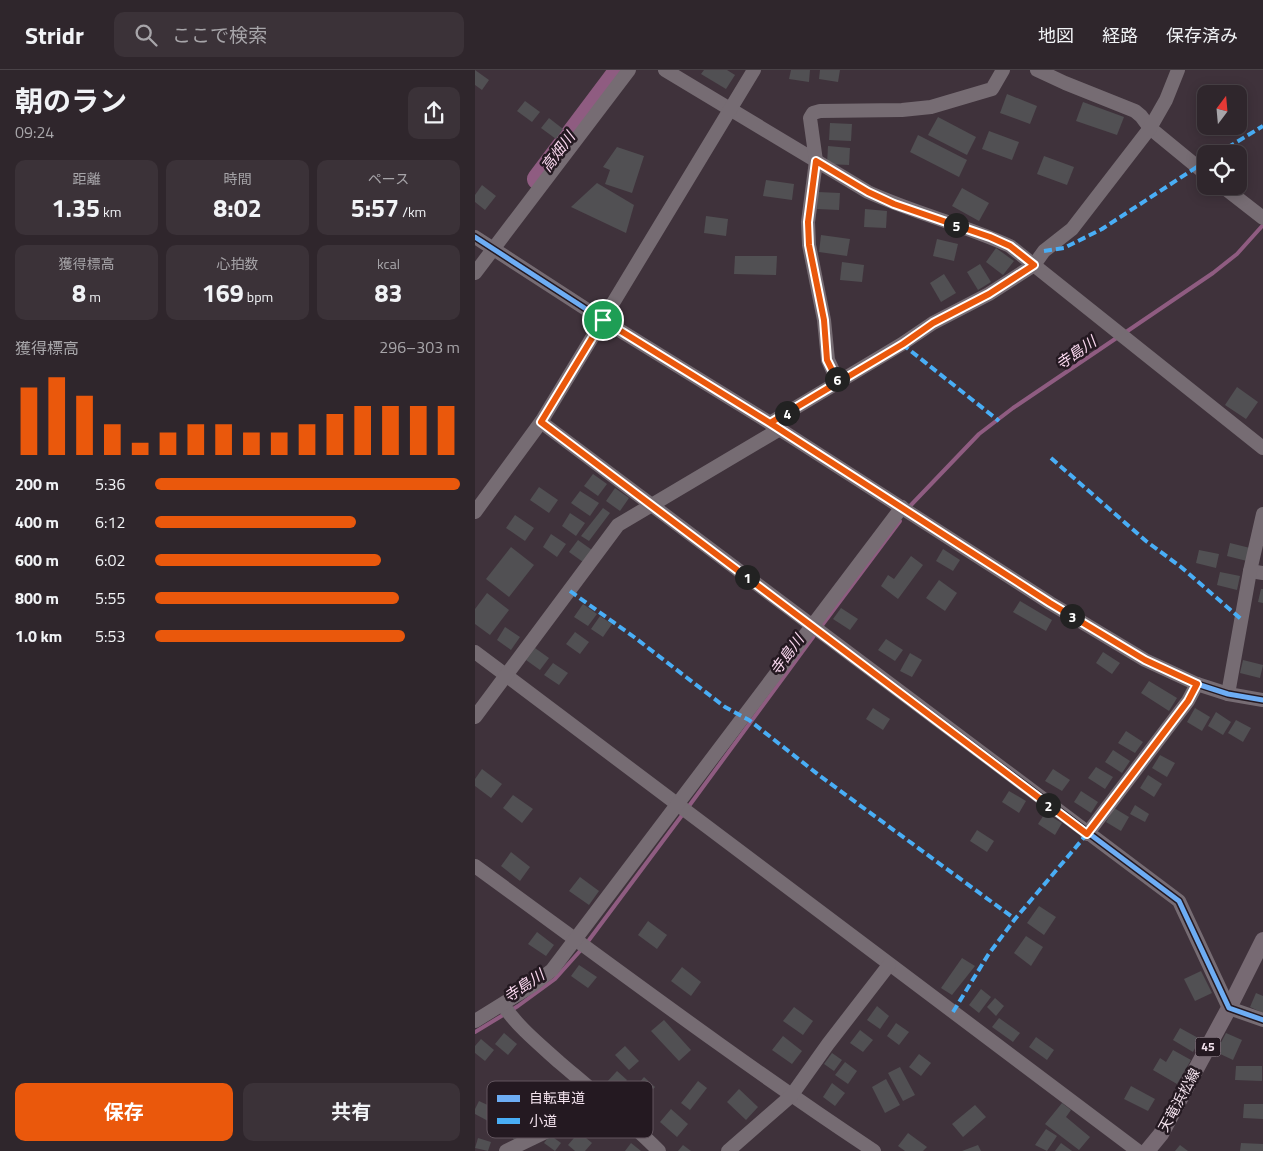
<!DOCTYPE html>
<html lang="ja">
<meta charset="utf-8">
<style>
:root{--surface:#2f262c;--page:#3b3238;--text:#f1f3f6;--muted:#a7a5a9;--line:#4a4348;--accent:#ea580c}
body{margin:0;font-family:"Titillium Web","Noto Sans JP",sans-serif;background:var(--page);color:var(--text);height:100vh;display:flex;flex-direction:column;font-size:19px;white-space:nowrap}
*{box-sizing:border-box;margin:0}
p{font-size:16px;color:var(--muted)}
.icon{flex:none;width:28px;height:28px;fill:none;stroke:currentColor;stroke-width:2;stroke-linecap:round;stroke-linejoin:round}
.map{position:relative;flex:1;overflow:hidden}
.details{display:flex;flex-direction:column;background:var(--surface);width:475px}
.details>*{flex:none}
.needle{width:32px;rotate:16deg}
.fabs{position:absolute;left:722px;top:15px;display:grid;gap:10px}
.fabs a{display:grid;place-items:center;width:50px;height:50px;border-radius:10px;background:var(--surface);box-shadow:0 2px 12px #0003,0 0 0 1px var(--line);font-size:25px}
.pin{position:absolute;display:grid;place-items:center;width:42px;height:42px;color:#fff;margin:-21px;border:2px solid #fff;border-radius:50%;box-shadow:0 1px 5px #0007}
.km{position:absolute;width:25px;height:25px;margin:-12px;border-radius:50%;background:#222;color:#fff;font-size:14px;line-height:25px;text-align:center}
.round{display:grid;place-items:center;flex:none;width:52px;height:52px;border-radius:10px;background:var(--page)}
.head{display:flex;align-items:center;justify-content:space-between;height:85px;padding:0 15px}
h1{font-size:28px;font-weight:700;line-height:38px}
.metrics{display:grid;grid-template-columns:repeat(3,1fr);gap:8px;height:85px;padding:5px 15px}
.metrics div{display:grid;align-content:center;border-radius:10px;background:var(--page);text-align:center}
.metrics b{font-size:25px;font-weight:700}
.metrics small{font-size:14px;font-weight:400}
.metrics p{font-size:14px}
.chart{height:140px;padding:10px 15px}
.chart p{display:flex;justify-content:space-between}
.chart svg{width:100%;height:90px;margin-top:5px;stroke:var(--accent);stroke-width:6}
.action{display:flex;gap:10px;margin-top:auto;padding:10px 15px}
.action a{flex:1;height:58px;border-radius:10px;background:var(--accent);color:#fff;font-size:20px;font-weight:700;line-height:58px;text-align:center}
.action a+a{background:var(--page);color:var(--text)}
ul{padding:0 15px;list-style:none;font-size:16px}
li{display:grid;grid-template-columns:80px 60px 1fr;align-items:center;height:38px}
li i{height:12px;border-radius:6px;background:var(--accent)}
header{display:flex;align-items:center;gap:30px;box-sizing:border-box;height:70px;padding:0 25px;background:var(--surface);border-bottom:1px solid var(--line)}
header strong{font-size:24px}
nav{display:flex;gap:28px;margin-inline-start:auto;font-size:18px}
.search{width:350px;height:45px;background:var(--page);display:flex;align-items:center;gap:12px;box-sizing:border-box;padding:0 18px;border-radius:10px;color:var(--muted);font-size:19px}
main{display:flex;flex:1;min-height:0}
.map>svg:first-child{display:block}
</style>
<header>
<strong>Stridr</strong>
<div class="search"><svg class="icon" aria-label="search" viewBox="0 0 24 24"><circle cx="10" cy="10" r="6"/><path d="M15 15l6 6"/></svg>ここで検索</div>
<nav><a>地図</a><a>経路</a><a>保存済み</a></nav>
</header>
<main>
<section class="details">
<div class="head"><div><h1>朝のラン</h1><p>09:24</p></div><a class="round"><svg class="icon" aria-label="share" viewBox="0 0 24 24"><path d="M12 15V3M7 8l5-5 5 5M5 13v7h14v-7"/></svg></a></div>
<div class="metrics">
<div><p>距離</p><b>1.35<small> km</small></b></div>
<div><p>時間</p><b>8:02</b></div>
<div><p>ペース</p><b>5:57<small> /km</small></b></div>
</div>
<div class="metrics">
<div><p>獲得標高</p><b>8<small> m</small></b></div>
<div><p>心拍数</p><b>169<small> bpm</small></b></div>
<div><p>kcal</p><b>83</b></div>
</div>
<div class="chart"><p><span>獲得標高</span>296–303 m</p>
<svg viewBox="0 0 160 44" preserveAspectRatio="none"><path d="M5 44V11M15 44V6M25 44V15M35 44V29M45 44V38M55 44V33M65 44V29M75 44V29M85 44V33M95 44V33M105 44V29M115 44V24M125 44V20M135 44V20M145 44V20M155 44V20"/></svg>
</div>
<ul>
<li><b>200 m</b>5:36<i style="width:100%"></i></li>
<li><b>400 m</b>6:12<i style="width:66%"></i></li>
<li><b>600 m</b>6:02<i style="width:74%"></i></li>
<li><b>800 m</b>5:55<i style="width:80%"></i></li>
<li><b>1.0 km</b>5:53<i style="width:82%"></i></li>
</ul>
<div class="action"><a>保存</a><a>共有</a></div>
</section>
<div class="map">
<svg width="788" height="1081" viewBox="0 0 788 1081">
<rect width="100%" height="100%" fill="#3f323b"/>
<g fill="none" stroke-linecap="round" stroke-linejoin="round">
<g stroke="#8f5c81" stroke-width="4">
<polyline points="651,262 738,203 762,184 788,155"/>
<polyline points="436,435 504,364 538,338 643,267"/>
<polyline points="345,558 425,451"/>
<polyline points="214,736 341,563"/>
<polyline points="114,870 208,744"/>
<polyline points="0,962 43,936 80,909 105,881"/>
</g>
<polyline stroke="#8f5c81" stroke-width="22" points="63,109 145,0"/>
</g>
<g fill="#515053">
<polygon points="0,0 14,10 7,20 0,15"/>
<polygon points="229,0 252,0 260,5 251,19 226,4"/>
<polygon points="316,0 335,0 334,12 314,9"/>
<polygon points="345,0 365,0 363,12 344,9"/>
<polygon points="532,24 562,36 555,54 525,43"/>
<polygon points="50,31 65,42 57,52 42,41"/>
<polygon points="608,32 649,47 642,65 601,51"/>
<polygon points="463,47 501,67 492,85 453,65"/>
<polygon points="74,48 88,59 81,69 66,58"/>
<polygon points="355,53 377,54 376,71 354,70"/>
<polygon points="514,61 544,72 537,90 507,79"/>
<polygon points="443,65 492,90 484,107 435,82"/>
<polygon points="353,76 375,78 374,95 352,94"/>
<polygon points="142,77 169,86 157,123 130,114 135,100 128,97"/>
<polygon points="569,86 599,97 592,115 562,104"/>
<polygon points="291,110 319,114 317,130 288,126"/>
<polygon points="122,113 159,135 151,163 96,137"/>
<polygon points="7,115 21,126 10,140 0,132 0,125"/>
<polygon points="487,118 514,133 504,151 477,136"/>
<polygon points="343,122 365,123 364,140 342,139"/>
<polygon points="390,139 412,141 411,158 389,157"/>
<polygon points="231,146 253,149 251,166 229,163"/>
<polygon points="346,165 375,169 372,186 344,182"/>
<polygon points="462,169 483,174 479,191 458,186"/>
<polygon points="521,178 539,191 528,205 511,192"/>
<polygon points="260,186 302,186 301,205 259,204"/>
<polygon points="367,192 389,195 387,212 365,210"/>
<polygon points="505,194 516,212 503,220 492,202"/>
<polygon points="469,204 481,223 466,232 455,213"/>
<polygon points="762,317 783,332 771,349 750,335"/>
<polygon points="118,404 132,414 123,426 109,416"/>
<polygon points="64,417 83,430 74,443 55,430"/>
<polygon points="140,418 154,428 145,441 131,431"/>
<polygon points="105,421 124,433 115,446 96,433"/>
<polygon points="128,438 135,443 114,471 106,466"/>
<polygon points="95,443 110,453 101,466 87,456"/>
<polygon points="40,445 59,458 50,471 31,458"/>
<polygon points="76,464 91,474 82,487 68,477"/>
<polygon points="103,470 117,480 108,492 94,482"/>
<polygon points="755,473 775,478 772,491 752,486"/>
<polygon points="36,477 59,495 34,527 11,509"/>
<polygon points="468,479 485,490 478,501 461,491"/>
<polygon points="724,480 744,484 741,498 721,493"/>
<polygon points="436,486 448,495 423,529 406,516 413,505 419,509"/>
<polygon points="745,502 765,506 762,520 742,515"/>
<polygon points="464,510 482,523 470,541 451,528"/>
<polygon points="786,519 788,519 788,533 783,532"/>
<polygon points="12,523 34,540 15,565 0,554 0,539"/>
<polygon points="545,531 577,550 571,561 538,542"/>
<polygon points="108,534 122,544 113,556 99,547"/>
<polygon points="366,538 383,549 375,560 358,549"/>
<polygon points="125,546 137,554 128,567 116,559"/>
<polygon points="30,557 45,567 36,580 22,570"/>
<polygon points="100,562 114,572 105,584 91,574"/>
<polygon points="411,569 428,580 420,591 403,580"/>
<polygon points="60,578 74,588 65,600 51,590"/>
<polygon points="628,582 645,593 637,604 621,593"/>
<polygon points="435,583 447,590 437,607 425,601"/>
<polygon points="768,590 788,595 785,608 765,603"/>
<polygon points="78,593 93,603 84,615 69,605"/>
<polygon points="674,611 702,628 694,641 666,623"/>
<polygon points="398,638 415,649 408,660 391,649"/>
<polygon points="720,638 735,647 727,661 712,652"/>
<polygon points="741,642 756,652 748,665 733,656"/>
<polygon points="761,650 776,658 768,672 753,663"/>
<polygon points="651,661 668,672 660,683 643,673"/>
<polygon points="638,680 655,691 647,703 630,692"/>
<polygon points="685,685 700,693 692,707 677,698"/>
<polygon points="621,697 638,707 630,719 613,708"/>
<polygon points="7,699 27,714 16,728 0,716 0,709"/>
<polygon points="578,699 595,710 587,721 570,711"/>
<polygon points="673,705 687,714 679,727 665,718"/>
<polygon points="534,721 551,731 544,743 527,732"/>
<polygon points="606,721 623,732 616,743 599,732"/>
<polygon points="38,725 58,739 47,753 28,738"/>
<polygon points="660,735 674,744 670,752 655,744"/>
<polygon points="639,738 654,747 646,761 631,752"/>
<polygon points="570,743 587,753 580,765 563,754"/>
<polygon points="502,760 519,771 512,782 495,771"/>
<polygon points="36,782 55,797 45,811 26,796"/>
<polygon points="105,807 124,821 114,835 94,821"/>
<polygon points="564,836 581,847 569,865 552,853"/>
<polygon points="173,851 192,865 182,879 163,865"/>
<polygon points="62,862 79,875 71,886 53,874"/>
<polygon points="551,866 568,877 556,896 539,883"/>
<polygon points="487,888 500,896 477,925 466,918"/>
<polygon points="104,895 122,907 113,918 96,906"/>
<polygon points="207,897 226,912 216,926 196,911"/>
<polygon points="726,901 737,923 720,931 709,909"/>
<polygon points="506,919 516,927 504,943 494,935"/>
<polygon points="781,923 788,926 788,943 775,937"/>
<polygon points="520,928 529,936 521,946 512,937"/>
<polygon points="402,936 414,946 405,959 392,950"/>
<polygon points="319,937 338,951 328,965 308,951"/>
<polygon points="524,948 545,963 538,972 517,957"/>
<polygon points="189,950 216,980 204,991 176,961"/>
<polygon points="421,953 434,962 424,975 412,966"/>
<polygon points="705,958 725,969 718,982 698,970"/>
<polygon points="385,960 398,970 388,982 375,973"/>
<polygon points="29,963 42,974 33,985 20,974"/>
<polygon points="751,963 767,970 758,990 741,982"/>
<polygon points="308,966 327,981 317,994 297,980"/>
<polygon points="561,967 579,980 572,990 554,977"/>
<polygon points="6,969 19,980 10,991 0,983 0,976"/>
<polygon points="150,976 164,991 154,1000 140,985"/>
<polygon points="698,980 716,990 702,1014 678,1000 685,988 691,992"/>
<polygon points="357,983 367,990 359,1001 349,994"/>
<polygon points="444,984 456,993 446,1006 434,997"/>
<polygon points="370,992 382,1001 373,1014 360,1005"/>
<polygon points="761,996 787,996 787,1011 760,1010"/>
<polygon points="425,997 440,1025 428,1031 413,1003"/>
<polygon points="142,1001 152,1010 141,1023 130,1014"/>
<polygon points="169,1007 180,1017 159,1041 148,1032"/>
<polygon points="411,1009 425,1035 410,1043 397,1017"/>
<polygon points="223,1011 232,1018 215,1040 206,1033"/>
<polygon points="357,1013 370,1023 360,1036 348,1027"/>
<polygon points="656,1016 680,1029 673,1041 649,1029"/>
<polygon points="264,1019 283,1037 271,1050 252,1032"/>
<polygon points="4,1031 19,1038 13,1051 0,1044 0,1039"/>
<polygon points="587,1033 596,1040 591,1047 615,1067 604,1080 570,1054"/>
<polygon points="769,1034 788,1034 788,1049 768,1048"/>
<polygon points="500,1035 511,1047 488,1067 477,1054"/>
<polygon points="53,1039 64,1060 40,1072 33,1059 42,1054 39,1047"/>
<polygon points="196,1039 213,1054 202,1067 185,1052"/>
<polygon points="571,1059 582,1066 572,1081 560,1075"/>
<polygon points="104,1062 117,1073 110,1081 100,1081 93,1075"/>
<polygon points="433,1063 452,1077 448,1081 430,1081 423,1076"/>
<polygon points="75,1065 86,1073 80,1081 69,1073"/>
<polygon points="3,1068 16,1072 13,1081 0,1078"/>
<polygon points="156,1073 166,1081 150,1081"/>
<polygon points="586,1073 597,1081 580,1081"/>
<polygon points="766,1073 788,1074 788,1081 765,1081"/>
<polygon points="208,1075 216,1081 203,1081"/>
<polygon points="503,1075 506,1081 487,1081"/>
<polygon points="705,1075 713,1081 700,1081"/>
</g>
<g fill="none" stroke-linecap="round" stroke-linejoin="round">
<g stroke="#766c73" stroke-width="14">
<path d="M190 0 393 122C439 143 489 155 535 176L788 378"/>
<polyline points="562,0 590,13 660,41 666,46 675,58 731,104"/>
<polyline points="747,116 788,148"/>
<polyline points="0,167 128,250 295,353 575,533 670,590 722,614 753,624 788,630"/>
<polyline points="0,203 154,0"/>
<polyline points="363,312 353,290 349,250 334,175 333,152 341,91 335,48 338,43 345,41 427,40 456,37 517,19 528,0"/>
<polyline points="66,352 704,831 754,938 788,950"/>
<polyline points="295,353 427,274 458,253 514,224 559,195 569,181 597,159 675,58 691,30 703,0"/>
<polyline points="0,442 66,352 279,0"/>
<polyline points="775,501 788,503"/>
<polyline points="0,582 663,1081"/>
<polyline points="753,624 775,501 788,444"/>
<polyline points="0,647 143,455 305,359"/>
<polyline points="612,764 713,631 722,614"/>
<path d="M0 796C132 892 263 991 399 1081"/>
<path d="M28 935C43 957 64 974 84 992 118 1021 152 1049 184 1081"/>
<polyline points="0,951 58,915 77,900 427,437"/>
<polyline points="31,1081 79,1058 124,1027"/>
<polyline points="253,1081 316,1026 353,974 414,895"/>
</g>
<polyline stroke="#776a73" stroke-width="16" points="672,1081 686,1064 754,938 788,870"/>
<g stroke="#49aef6" stroke-width="4" stroke-dasharray="8 4" stroke-linecap="butt">
<polyline points="742,84 788,56"/>
<polyline points="569,181 589,178 627,159 731,91"/>
<polyline points="427,274 524,351"/>
<polyline points="576,388 671,471 706,497 766,549"/>
<polyline points="95,521 159,567 250,637 274,650 345,706 540,849"/>
<polyline points="478,942 513,885 540,849 612,764"/>
</g>
<defs>
<g id="cycleway">
<polyline points="0,167 128,250 295,353 575,533 670,590 722,614 753,624 788,630"/>
<polyline points="66,352 704,831 754,938 788,950"/>
</g>
</defs>
<use href="#cycleway" stroke="#241921" stroke-width="8"/>
<use href="#cycleway" stroke="#6dadf4" stroke-width="5"/>
</g>
<g fill="none" stroke-linecap="round" stroke-linejoin="round">
<defs>
<polyline id="route" points="128,250 66,352 612,764 713,631 722,614 670,590 575,533 295,353 428,274 458,253 514,224 559,195 535,176 515,167 419,134 393,122 341,91 333,152 334,175 349,250 352,290 363,312 295,353 128,250"/>
</defs>
<use href="#route" stroke="#fff" stroke-width="10"/>
<use href="#route" stroke="#ea580c" stroke-width="6"/>
</g>
<g text-anchor="middle" stroke-width="5" stroke-linejoin="round" paint-order="stroke">
<rect fill="#241921" stroke="#b5a6b0" stroke-width="1" x="720.5" y="967.5" width="25" height="19" rx="4"/>
<g font-size="12" font-weight="bold" fill="#f3e2ed">
<text x="733" y="981">45</text>
</g>
<g font-size="14" fill="#f3e2ed" stroke="#241921">
<text transform="translate(704 1030) rotate(-61)" y="5">天竜浜松線</text>
</g>
<g font-size="15" font-style="italic" fill="#fad8ef" stroke="#241921">
<text transform="translate(83 82) rotate(-53)" y="5">高畑川</text>
<text transform="translate(601 283) rotate(-35)" y="5">寺島川</text>
<text transform="translate(312 585) rotate(-54)" y="5">寺島川</text>
<text transform="translate(49 916) rotate(-34)" y="5">寺島川</text>
</g>
</g>
<rect x="12" y="1011" width="166" height="57" rx="8" fill="#241921" stroke="#62555e" stroke-width="1"/>
<rect x="22" y="1025" width="23" height="7" fill="#6dadf4"/>
<rect x="22" y="1048" width="23" height="6" fill="#49aef6"/>
<g font-size="14" fill="#f3e2ed">
<text x="54" y="1033">自転車道</text>
<text x="54" y="1056">小道</text>
</g>
</svg>
<div class="fabs">
<a><svg class="needle" viewBox="-14 -14 28 28"><path d="M0-13l5 13h-10z" fill="#e53935"/><path d="M0 13l5-13h-10z" fill="#a7a5a9"/></svg></a>
<a><svg class="icon" aria-label="locate" viewBox="0 0 24 24"><circle cx="12" cy="12" r="6"/><path d="M12 2v4M12 18v4M2 12h4M18 12h4"/></svg></a>
</div>
<div class="pin" style="left:128px;top:250px;background:#1e9e55"><svg class="icon" aria-label="arrive" viewBox="0 0 24 24"><path d="M6 21V4h12l-3 4 3 4H6"/></svg></div>
<b class="km" style="left:272px;top:507px">1</b>
<b class="km" style="left:573px;top:735px">2</b>
<b class="km" style="left:597px;top:546px">3</b>
<b class="km" style="left:312px;top:343px">4</b>
<b class="km" style="left:481px;top:155px">5</b>
<b class="km" style="left:362px;top:309px">6</b>
</div>
</main>
